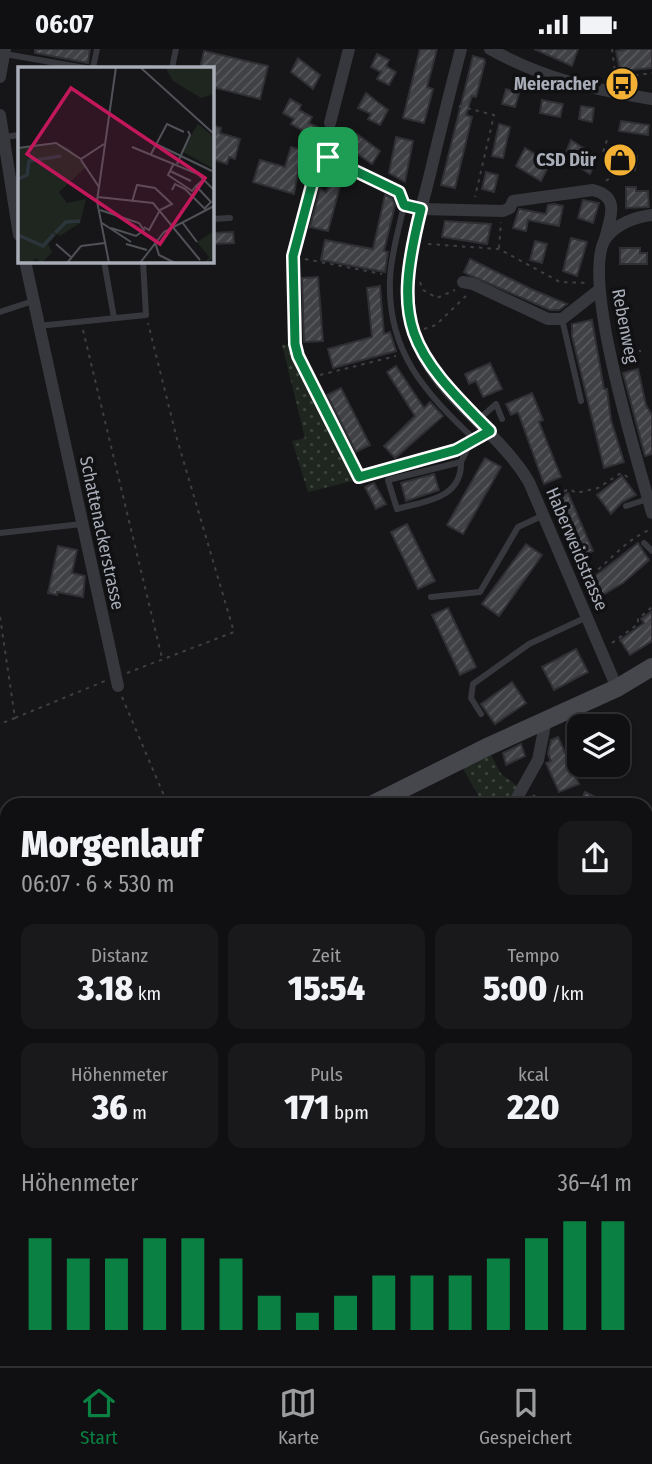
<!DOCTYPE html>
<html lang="de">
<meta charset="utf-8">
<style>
:root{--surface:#101012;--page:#19191b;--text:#f1f3f6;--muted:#9c9d9f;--line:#303032;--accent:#0b8043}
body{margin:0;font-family:"Fira Sans Condensed",sans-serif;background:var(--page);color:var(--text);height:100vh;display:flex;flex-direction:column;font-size:26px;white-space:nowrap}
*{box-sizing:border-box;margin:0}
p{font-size:23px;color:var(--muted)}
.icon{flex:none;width:38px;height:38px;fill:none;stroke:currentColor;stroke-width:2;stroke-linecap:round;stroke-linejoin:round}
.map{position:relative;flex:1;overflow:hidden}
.panel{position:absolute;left:0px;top:749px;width:653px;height:569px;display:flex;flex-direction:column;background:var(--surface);border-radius:21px 21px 0 0;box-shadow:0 2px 5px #0004,0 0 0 2px var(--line)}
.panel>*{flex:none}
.buttons{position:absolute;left:567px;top:665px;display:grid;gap:14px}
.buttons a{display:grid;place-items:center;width:63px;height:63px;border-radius:14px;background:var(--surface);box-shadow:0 2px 5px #0004,0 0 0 2px var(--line);font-size:35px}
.pin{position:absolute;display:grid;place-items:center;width:60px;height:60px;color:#fff;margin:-30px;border-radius:14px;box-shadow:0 4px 10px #0006}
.round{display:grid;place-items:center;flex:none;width:74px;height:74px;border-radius:14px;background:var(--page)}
.summary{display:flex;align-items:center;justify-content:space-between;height:119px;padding:0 21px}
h1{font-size:38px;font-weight:800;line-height:52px}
.stats{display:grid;grid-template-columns:repeat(3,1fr);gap:10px;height:119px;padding:7px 21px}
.stats div{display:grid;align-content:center;border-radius:14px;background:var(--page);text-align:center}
.stats b{font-size:35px;font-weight:800}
.stats small{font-size:19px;font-weight:400}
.stats p{font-size:19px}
.chart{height:196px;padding:14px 21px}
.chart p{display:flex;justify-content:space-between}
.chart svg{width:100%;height:126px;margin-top:7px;stroke:var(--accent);stroke-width:6}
.status{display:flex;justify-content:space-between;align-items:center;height:49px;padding:0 35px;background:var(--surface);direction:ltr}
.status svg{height:19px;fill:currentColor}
.tabs{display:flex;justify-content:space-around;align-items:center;height:98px;border-top:2px solid var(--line);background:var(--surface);font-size:19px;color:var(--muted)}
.tabs a{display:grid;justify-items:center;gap:4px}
.tabs .current{color:var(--accent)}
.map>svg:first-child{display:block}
</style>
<div class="status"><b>06:07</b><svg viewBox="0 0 49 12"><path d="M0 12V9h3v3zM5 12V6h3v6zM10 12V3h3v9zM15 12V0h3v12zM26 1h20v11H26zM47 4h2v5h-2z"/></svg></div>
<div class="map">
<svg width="652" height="1317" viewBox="0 0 652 1317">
<defs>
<pattern id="green-dots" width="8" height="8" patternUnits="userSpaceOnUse" patternTransform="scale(1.75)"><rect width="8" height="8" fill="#1e261f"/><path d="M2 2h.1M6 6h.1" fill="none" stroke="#3c433d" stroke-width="1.8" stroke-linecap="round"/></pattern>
<pattern id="wetland-marsh" width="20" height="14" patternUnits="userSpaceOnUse" patternTransform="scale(1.75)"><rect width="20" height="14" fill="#1e261f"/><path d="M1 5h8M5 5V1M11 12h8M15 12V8" fill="none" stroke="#3c433d"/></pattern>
<pattern id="building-hatch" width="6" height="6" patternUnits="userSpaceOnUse" patternTransform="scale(1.75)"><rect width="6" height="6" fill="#404145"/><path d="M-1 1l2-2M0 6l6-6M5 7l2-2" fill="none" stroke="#595a5e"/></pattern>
</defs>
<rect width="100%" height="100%" fill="#161618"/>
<g fill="url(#green-dots)">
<polygon points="295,295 335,381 353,432 308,443 292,392 305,389 282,296"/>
<polygon points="487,698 501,725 523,741 513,756 478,756 481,751 459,713"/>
</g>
<polygon fill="url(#wetland-marsh)" points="646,925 652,926 652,1317 570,1317 563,1311 646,1311"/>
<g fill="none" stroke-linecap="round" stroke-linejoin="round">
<polyline stroke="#2c353c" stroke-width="3.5" points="646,1229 652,1232"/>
</g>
<g fill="url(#building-hatch)" stroke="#303034" stroke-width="2">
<polygon points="35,0 90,0 88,14 35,4"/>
<polygon points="420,0 437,0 427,38 433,40 424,74 403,69"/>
<polygon points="534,0 578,0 572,17"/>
<polygon points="628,0 652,0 652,19 620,22 616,2"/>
<polygon points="204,2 268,17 260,50 212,38 212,19 200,19"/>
<polygon points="377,5 389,11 386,17 396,23 389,36 377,30 381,23 371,18"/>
<polygon points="473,7 484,10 485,13 476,48 472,47 466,66 472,68 455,139 441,136"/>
<polygon points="298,9 320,26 313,40 291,23"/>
<polygon points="506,40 519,44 515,58 502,55"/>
<polygon points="366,44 388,61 380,76 368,70 371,65 358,59"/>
<polygon points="290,50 301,56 299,61 312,68 309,74 337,89 332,97 315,96 319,90 291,75 294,70 283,64"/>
<polygon points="542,51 563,55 560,68 540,64"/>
<polygon points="581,57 594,59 592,73 579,70"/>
<polygon points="621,72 649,76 648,86 619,82"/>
<polygon points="499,75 510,78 503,109 492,107"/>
<polygon points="212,76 221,79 220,84 240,90 235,110 229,108 227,115 212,110"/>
<polygon points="357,85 380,102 372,115 349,99"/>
<polygon points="396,88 413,92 405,133 389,124"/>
<polygon points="571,91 597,108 590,125 564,108"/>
<polygon points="291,98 302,101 294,145 253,133 260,111 285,118"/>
<polygon points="525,99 550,114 541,132 516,117"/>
<polygon points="617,104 637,107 635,121 615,118"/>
<polygon points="337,123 343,126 328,182 310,178 320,140 326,143"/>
<polygon points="486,123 498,126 494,143 482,140"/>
<polygon points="626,138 636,138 636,142 648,142 649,158 626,159"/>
<polygon points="385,146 392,149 395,156 384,202 388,203 385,223 321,211 325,191 373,200"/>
<polygon points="583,151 599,154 593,174 578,169"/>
<polygon points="554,155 563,157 559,177 528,171 526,182 513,179 519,160 546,165 548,156"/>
<polygon points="445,172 491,175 487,195 442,188"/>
<polygon points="233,183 234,194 212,195 212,184"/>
<polygon points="571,189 587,193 577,227 563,222"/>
<polygon points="535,192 547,195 542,214 530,211"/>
<polygon points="620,199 640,199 640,204 647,204 647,215 620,215"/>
<polygon points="470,210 531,240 567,255 559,261 550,261 467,225 464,223"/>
<polygon points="318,228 323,292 304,293 302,229"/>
<polygon points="380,237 384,285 390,283 396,302 333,319 328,300 372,288 367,239"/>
<polygon points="592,271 604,340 607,340 611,371 624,413 604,419 572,287 572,275"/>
<polygon points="490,314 502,340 483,348 476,332 469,335 465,325"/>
<polygon points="396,317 424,359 430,353 443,367 395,409 384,397 415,367 387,323"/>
<polygon points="638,320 646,356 652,366 652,405 645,407 623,324"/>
<polygon points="341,339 370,396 356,403 327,346"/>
<polygon points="532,344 543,371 539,373 561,428 544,435 518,363 511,366 506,355"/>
<polygon points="485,409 501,418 463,485 447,476"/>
<polygon points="434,425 439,441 406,452 401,434"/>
<polygon points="622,427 636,446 622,453 611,465 597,446"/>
<polygon points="374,434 386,455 376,460 365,438"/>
<polygon points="568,444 593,502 574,510 549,452"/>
<polygon points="407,475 435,532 418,540 391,483"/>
<polygon points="638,494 649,511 623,534 601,547 590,531"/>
<polygon points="526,495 542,506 499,567 482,555"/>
<polygon points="58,497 77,501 72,524 85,527 83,548 57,543 57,546 48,544"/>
<polygon points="448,559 476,618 460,626 432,566"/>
<polygon points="652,562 652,592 630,606 620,591 644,574 641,570"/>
<polygon points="576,600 588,623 554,641 542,618"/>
<polygon points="512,633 526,654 495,675 481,655"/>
<polygon points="558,688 579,735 559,743 546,714 551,712 548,705 551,691"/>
<polygon points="521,695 525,707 506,716 503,704"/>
<polygon points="585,743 611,756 579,756"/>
</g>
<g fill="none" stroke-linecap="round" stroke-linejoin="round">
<g stroke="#3d3f44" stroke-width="2" stroke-dasharray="3.5 5" stroke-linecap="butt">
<polyline points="612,0 616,30"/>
<polyline points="618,29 652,24"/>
<polyline points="459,57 494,66 475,148"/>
<polyline points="606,132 616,124 612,117 614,108 603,103 608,88"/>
<polyline points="428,195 499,200 560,233 589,234"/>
<polyline points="499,199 501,173"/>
<polyline points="305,210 382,225"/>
<polyline points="420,233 423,241 437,249 455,241"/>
<polyline points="424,280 436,276 468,245"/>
<polyline points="83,281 162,609"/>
<polyline points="622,303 641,302"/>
<polyline points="320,326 396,307"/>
<polyline points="548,448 570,440 576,444 598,439 621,424 631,430"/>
<path d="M585 531C607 516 626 489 652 480"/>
<polyline points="0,568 15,669 0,675"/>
<polyline points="612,594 638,575 638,570 652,558"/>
<polyline points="127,624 234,583 177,390 148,274"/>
<polyline points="122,648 168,756"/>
<polyline points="15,669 105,632"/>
<polyline points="533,746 550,756"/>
<polyline points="345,756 357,750"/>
<polyline points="646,844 652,851"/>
<polyline points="0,1244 7,1245"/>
<polyline points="479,1311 480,1317"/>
<polyline points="397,1317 400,1311"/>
</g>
<g stroke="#37383d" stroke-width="6">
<polyline points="5,5 85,19"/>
<polyline points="93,19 97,0"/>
<polyline points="172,19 176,0"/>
<polyline points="5,88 19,86"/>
<path d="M404 156C399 180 391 205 390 230 387 303 425 343 474 390"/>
<polyline points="212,170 230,169"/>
<polyline points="104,212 114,269"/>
<polyline points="0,263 33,252"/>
<polyline points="562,270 581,352"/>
<polyline points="38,277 146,266 143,212"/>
<polyline points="478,371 496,355 502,370"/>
<path d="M461 413C462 450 425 452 397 460L388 431 461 413 469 396"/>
<polyline points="626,457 648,450"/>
<polyline points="0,484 82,475"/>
<polyline points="644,494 652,502"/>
<polyline points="431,548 480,543 518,478 544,466"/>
<polyline points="481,665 471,649 473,635 529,595 587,568"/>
</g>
<g stroke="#37383d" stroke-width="12">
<path d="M461 0C450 42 440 83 430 125 414 190 389 258 431 320 459 362 503 389 529 433L617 639"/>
<path d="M490 0C544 30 591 40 652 50"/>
<polyline points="0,28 5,0"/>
<polyline points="0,66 19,186"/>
<polyline points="330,74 349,0"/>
<path d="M652 166C635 168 616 175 606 189 579 227 639 416 652 464"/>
<polyline points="25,212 118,637"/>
<polyline points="463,233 473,235 548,270 562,270 599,241"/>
<path d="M490 382 456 401 359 428 298 307 295 295 293 207 320 105 399 143 404 156 421 160 503 162 510 159 513 152 593 141C621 148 610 169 605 190"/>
<polyline points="513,756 538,711 546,671"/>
<polyline points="563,1311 570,1317"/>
</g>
<g stroke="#45474d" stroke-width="18">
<polyline points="371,756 487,698 617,639 652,618"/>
<polyline points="0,940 7,937"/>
</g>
</g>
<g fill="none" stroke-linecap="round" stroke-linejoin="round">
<defs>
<path id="route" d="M320 105 399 143 404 156 421 160C392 276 408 300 490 382L456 401 359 428 298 307 295 295 293 207Z"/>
</defs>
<use href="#route" stroke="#fff" stroke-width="14"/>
<use href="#route" stroke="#0b8043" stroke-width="9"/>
</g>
<defs>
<symbol id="bus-disc" viewBox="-11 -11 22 22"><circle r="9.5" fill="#f2b134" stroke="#111113"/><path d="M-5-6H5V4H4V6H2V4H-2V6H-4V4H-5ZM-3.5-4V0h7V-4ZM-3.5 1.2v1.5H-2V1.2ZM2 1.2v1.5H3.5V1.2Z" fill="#111"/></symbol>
<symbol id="shop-disc" viewBox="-11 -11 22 22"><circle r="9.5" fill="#f2b134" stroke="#111113"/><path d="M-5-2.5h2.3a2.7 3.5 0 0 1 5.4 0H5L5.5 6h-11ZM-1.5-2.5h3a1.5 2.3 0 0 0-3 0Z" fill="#111"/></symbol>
</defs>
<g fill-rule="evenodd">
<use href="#bus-disc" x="603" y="16" width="38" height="38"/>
<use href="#shop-disc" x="601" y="92" width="38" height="38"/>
</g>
<g text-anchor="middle" stroke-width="7" stroke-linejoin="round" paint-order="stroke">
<g font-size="18" font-weight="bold" fill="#a8adb8" stroke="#111113" text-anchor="end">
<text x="598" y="41">Meieracher</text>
<text x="596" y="117">CSD Dür</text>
</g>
<g font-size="18" fill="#a8adb8" stroke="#111113">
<text transform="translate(625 277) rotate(79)" y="6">Rebenweg</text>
<text transform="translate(102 484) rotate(78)" y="6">Schattenackerstrasse</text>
<text transform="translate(577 500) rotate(67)" y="6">Haberweidstrasse</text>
</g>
</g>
<g transform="translate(18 18)">
<rect width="196" height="196" fill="#161618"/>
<path d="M180 57 196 70V102L163 84ZM47 79 68 100 41 125 49 136 68 132 62 156 42 169 39 167 30 177 34 185 24 196 18 191 13 196H0V81ZM196 164V191L187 196 191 190 179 175Z" fill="#1e261f"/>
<path d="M147 0H196V27L183 31 155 14Z" fill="#1e261f"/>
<path d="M41 77 51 81 68 100 46 116 33 138 27 133 17 146 24 152 27 149 37 169 13 196H0V81Z" fill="#1e261f"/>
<path fill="none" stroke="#2c353c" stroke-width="3.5" d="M0 112 9 108 11 94 43 89M37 166 48 155 62 154M0 168 25 179 36 167"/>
<path fill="none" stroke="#505258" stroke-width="2" d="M122 0 196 67M138 77 194 104M114 80 180 107 196 123M0 81 38 76 63 92 86 77M133 87 149 57 166 65M63 93 81 120M156 96 150 108 174 124 178 119M159 97 172 68 170 64M152 104 173 114M186 112 178 119 193 135 187 141M154 123 157 117 167 122 188 143M80 130 135 136 182 193M114 135 119 118 137 121 154 137 142 143 131 163 126 160M82 143 121 156 126 163 118 169 93 161M164 155 179 175M84 156 113 175M137 175 141 188 157 196M38 177 54 191M108 177 129 183M63 179 87 176M49 196 63 179M91 196 79 134 98 0M122 196 146 165 196 139"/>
<path fill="#c2185b" fill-opacity="0.15" stroke="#c2185b" stroke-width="3.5" d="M53 21 187 111 142 177 9 87Z"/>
<rect width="196" height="196" fill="none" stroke="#a8adb8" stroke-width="3.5"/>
</g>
</svg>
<div class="buttons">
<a><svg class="icon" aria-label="layers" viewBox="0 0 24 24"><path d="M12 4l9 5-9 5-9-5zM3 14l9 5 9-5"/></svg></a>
</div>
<div class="pin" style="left:328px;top:108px;background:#1e9e55"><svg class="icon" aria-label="arrive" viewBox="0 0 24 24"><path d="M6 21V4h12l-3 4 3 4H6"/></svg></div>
<section class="panel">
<div class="summary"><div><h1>Morgenlauf</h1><p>06:07 · 6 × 530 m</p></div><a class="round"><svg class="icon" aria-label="share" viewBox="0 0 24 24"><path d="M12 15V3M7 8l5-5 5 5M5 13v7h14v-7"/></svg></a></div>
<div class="stats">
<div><p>Distanz</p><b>3.18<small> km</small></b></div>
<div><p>Zeit</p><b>15:54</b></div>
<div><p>Tempo</p><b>5:00<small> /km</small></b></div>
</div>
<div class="stats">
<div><p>Höhenmeter</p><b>36<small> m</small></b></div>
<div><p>Puls</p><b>171<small> bpm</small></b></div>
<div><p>kcal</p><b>220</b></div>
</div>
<div class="chart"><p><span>Höhenmeter</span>36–41 m</p>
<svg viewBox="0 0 160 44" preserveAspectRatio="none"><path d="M5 44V12M15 44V19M25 44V19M35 44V12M45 44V12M55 44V19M65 44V32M75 44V38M85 44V32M95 44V25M105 44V25M115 44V25M125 44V19M135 44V12M145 44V6M155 44V6"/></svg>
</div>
</section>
</div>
<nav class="tabs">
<a class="current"><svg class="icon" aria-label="home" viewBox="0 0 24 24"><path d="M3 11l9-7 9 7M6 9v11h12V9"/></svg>Start</a>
<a><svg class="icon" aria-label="map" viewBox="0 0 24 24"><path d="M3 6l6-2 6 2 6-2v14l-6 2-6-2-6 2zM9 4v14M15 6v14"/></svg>Karte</a>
<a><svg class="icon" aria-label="saved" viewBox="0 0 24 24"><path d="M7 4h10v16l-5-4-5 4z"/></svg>Gespeichert</a>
</nav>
